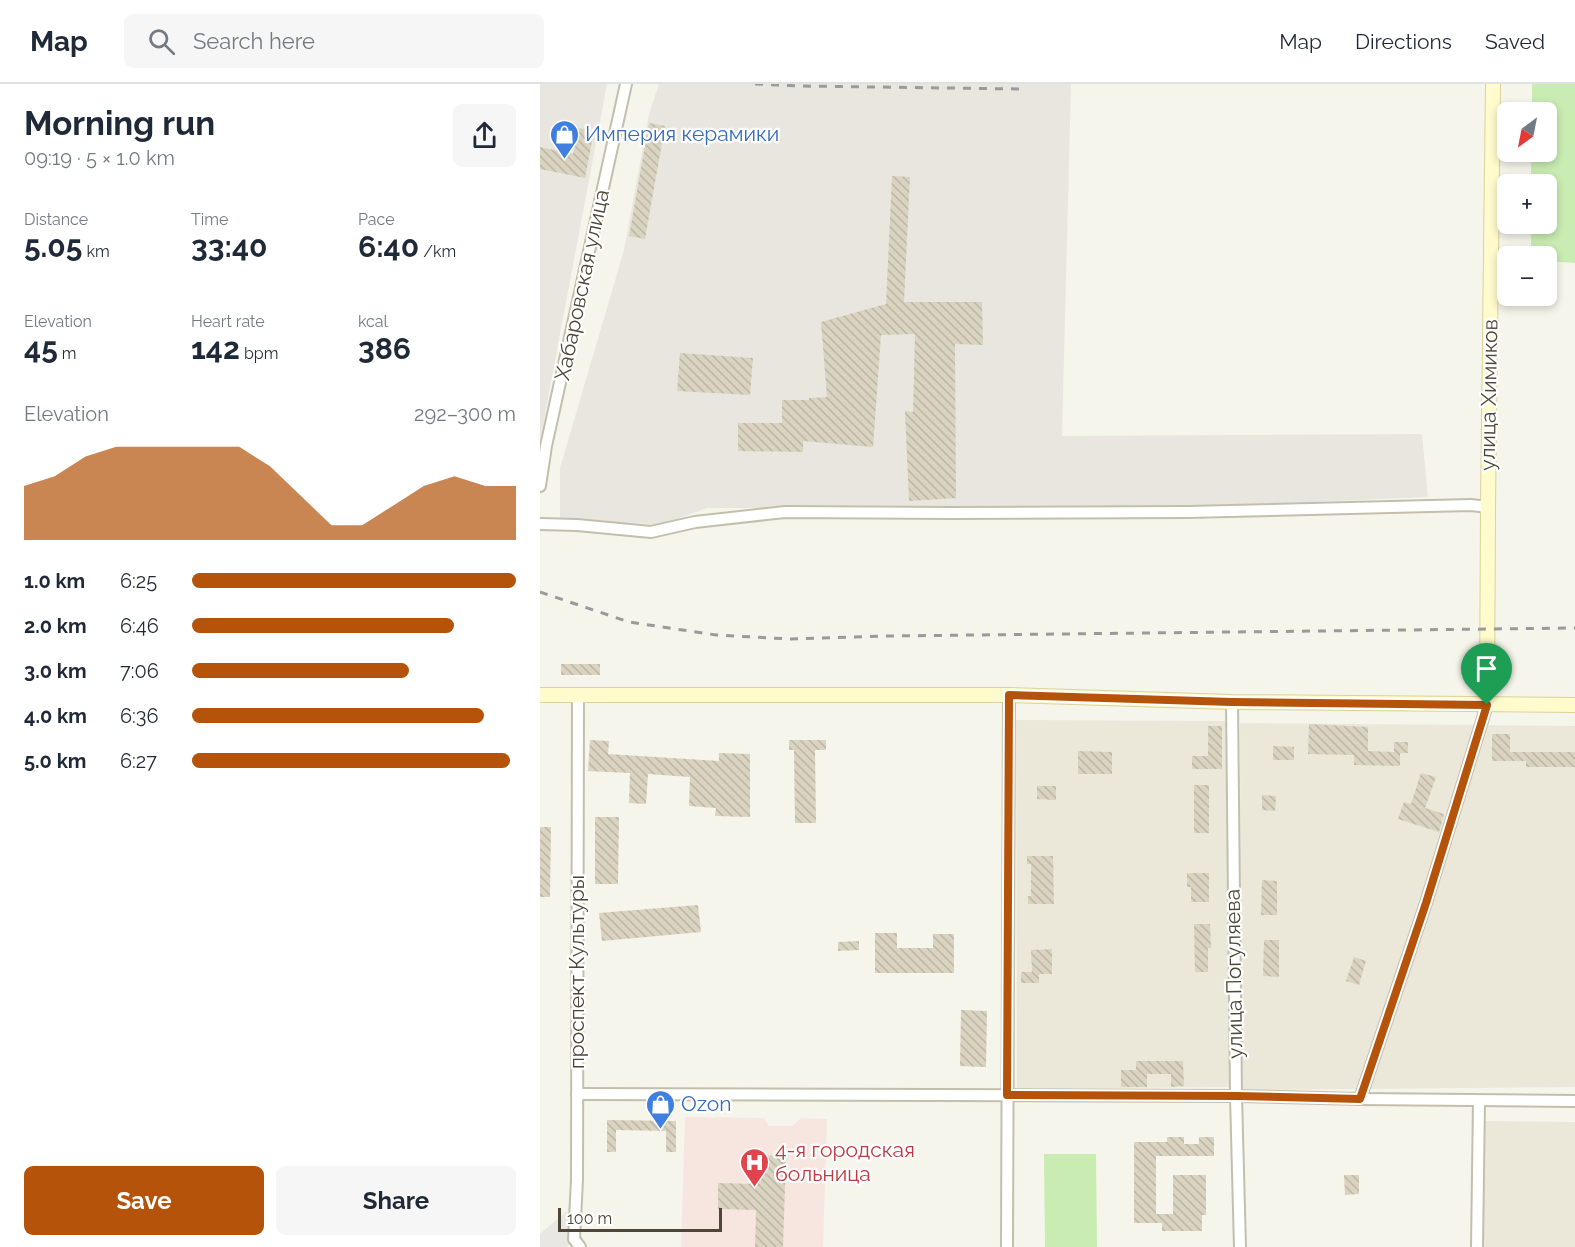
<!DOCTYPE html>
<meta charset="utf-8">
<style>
:root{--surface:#fff;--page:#f6f6f7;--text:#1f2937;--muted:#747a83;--line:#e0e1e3;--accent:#b45309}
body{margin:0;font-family:Raleway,sans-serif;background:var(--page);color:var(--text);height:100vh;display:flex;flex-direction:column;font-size:22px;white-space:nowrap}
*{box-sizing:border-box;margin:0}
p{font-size:20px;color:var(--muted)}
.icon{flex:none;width:33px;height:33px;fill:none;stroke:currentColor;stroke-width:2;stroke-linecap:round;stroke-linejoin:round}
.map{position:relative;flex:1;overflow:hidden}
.sheet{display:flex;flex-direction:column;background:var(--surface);width:540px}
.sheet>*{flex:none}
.needle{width:39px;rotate:212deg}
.tools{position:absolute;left:957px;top:18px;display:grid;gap:12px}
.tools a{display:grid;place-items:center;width:60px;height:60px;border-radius:9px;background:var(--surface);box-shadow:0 3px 9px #0003;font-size:30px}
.scale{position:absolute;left:18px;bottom:15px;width:164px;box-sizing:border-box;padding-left:6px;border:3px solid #4c4738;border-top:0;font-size:16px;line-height:21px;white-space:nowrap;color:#4c4738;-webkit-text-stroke:4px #fff;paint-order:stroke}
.pin{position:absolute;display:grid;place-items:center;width:51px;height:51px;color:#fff;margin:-62px -26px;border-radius:50% 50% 50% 0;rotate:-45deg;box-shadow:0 0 6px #0007}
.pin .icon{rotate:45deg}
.round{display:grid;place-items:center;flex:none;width:63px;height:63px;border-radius:9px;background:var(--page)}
.overview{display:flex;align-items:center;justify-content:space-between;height:102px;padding:0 24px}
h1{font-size:33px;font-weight:700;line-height:45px}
.stats{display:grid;grid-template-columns:repeat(3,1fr);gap:9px;height:102px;padding:6px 24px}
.stats div{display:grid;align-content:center}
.stats b{font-size:30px;font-weight:700}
.stats small{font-size:16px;font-weight:400}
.stats p{font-size:16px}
.chart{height:168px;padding:12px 24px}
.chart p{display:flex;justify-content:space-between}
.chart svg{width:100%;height:108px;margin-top:6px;fill:var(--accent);opacity:.7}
.primary-button{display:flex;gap:12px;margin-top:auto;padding:12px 24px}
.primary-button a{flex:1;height:69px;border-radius:9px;background:var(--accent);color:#fff;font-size:24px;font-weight:700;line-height:69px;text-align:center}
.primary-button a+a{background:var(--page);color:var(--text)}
ul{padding:0 24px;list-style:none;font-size:20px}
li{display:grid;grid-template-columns:96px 72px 1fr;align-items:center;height:45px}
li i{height:15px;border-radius:8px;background:var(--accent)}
header{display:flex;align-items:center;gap:36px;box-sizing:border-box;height:84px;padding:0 30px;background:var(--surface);border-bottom:2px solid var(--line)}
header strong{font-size:28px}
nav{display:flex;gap:33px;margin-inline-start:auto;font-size:21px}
.search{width:420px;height:54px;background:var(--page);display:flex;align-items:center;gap:15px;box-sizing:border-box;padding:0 21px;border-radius:9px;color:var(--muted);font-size:22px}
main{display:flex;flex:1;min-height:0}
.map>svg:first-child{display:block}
</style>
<header>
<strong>Map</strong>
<div class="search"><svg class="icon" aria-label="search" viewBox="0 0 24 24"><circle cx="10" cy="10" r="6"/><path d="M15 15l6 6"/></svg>Search here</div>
<nav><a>Map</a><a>Directions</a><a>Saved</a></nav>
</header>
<main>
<section class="sheet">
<div class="overview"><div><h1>Morning run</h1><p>09:19 · 5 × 1.0 km</p></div><a class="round"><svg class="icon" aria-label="share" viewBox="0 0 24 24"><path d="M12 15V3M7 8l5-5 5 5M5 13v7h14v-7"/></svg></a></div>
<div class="stats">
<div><p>Distance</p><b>5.05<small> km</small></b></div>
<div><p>Time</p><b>33:40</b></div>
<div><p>Pace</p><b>6:40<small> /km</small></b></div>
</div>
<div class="stats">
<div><p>Elevation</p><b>45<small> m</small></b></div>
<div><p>Heart rate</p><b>142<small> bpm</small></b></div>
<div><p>kcal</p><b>386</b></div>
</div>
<div class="chart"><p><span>Elevation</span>292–300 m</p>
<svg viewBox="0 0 160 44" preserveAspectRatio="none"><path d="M0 44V22L10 18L20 10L30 6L40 6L50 6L60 6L70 6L80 14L90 26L100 38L110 38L120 30L130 22L140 18L150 22L160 22V44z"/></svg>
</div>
<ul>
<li><b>1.0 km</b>6:25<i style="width:100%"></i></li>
<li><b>2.0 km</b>6:46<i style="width:81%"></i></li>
<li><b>3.0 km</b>7:06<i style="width:67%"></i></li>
<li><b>4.0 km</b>6:36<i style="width:90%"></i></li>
<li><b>5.0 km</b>6:27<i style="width:98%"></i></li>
</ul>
<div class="primary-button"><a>Save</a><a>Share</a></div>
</section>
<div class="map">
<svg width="1035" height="1163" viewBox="0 0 1035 1163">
<defs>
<pattern id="building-back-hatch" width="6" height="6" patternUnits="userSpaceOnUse" patternTransform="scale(1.5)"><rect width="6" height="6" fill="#d9d3c0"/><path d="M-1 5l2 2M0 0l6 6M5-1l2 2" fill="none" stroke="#bcb6a6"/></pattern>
</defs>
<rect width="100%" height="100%" fill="#f6f5eb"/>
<g fill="#ebe8d9">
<polygon points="476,636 687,637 689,1003 477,1005"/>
<polygon points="700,639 1035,642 1035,1003 701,1006"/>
<polygon points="941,1037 1035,1038 1035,1163 941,1163"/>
</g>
<g fill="#e9e6df">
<polygon points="0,0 67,0 0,357"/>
<polygon points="119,0 531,0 522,352 882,350 888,413 547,428 359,424 167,424 121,441 20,434 20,384 84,166 109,30"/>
</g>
<polygon fill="#f7e6df" points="145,1033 224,1034 229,1042 253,1042 261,1034 287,1035 283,1163 141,1163"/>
<g fill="#c9ecb2">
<polygon points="992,0 1035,0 1035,179 1007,177 1006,172 991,172 991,140 1006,140 1006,100 991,100 991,68 1006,68 1006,28 992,28"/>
<polygon points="504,1070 556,1070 557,1163 505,1163"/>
</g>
<polygon fill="#e8e7e3" points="27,1127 30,1160 26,1163 0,1163 0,1150"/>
<g fill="url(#building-back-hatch)">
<polygon points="109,39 125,42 105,155 89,152"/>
<polygon points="39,44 54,47 45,94 0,85 0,63 33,70"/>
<polygon points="352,92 370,93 364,218 442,218 443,261 415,260 416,414 369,417 365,327 373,328 375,250 341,251 333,363 263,357 263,368 198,367 198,339 242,339 242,316 269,316 269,314 287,313 281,238 346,220"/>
<polygon points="140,269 213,274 210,311 137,307"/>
<rect x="21" y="580" width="39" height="11"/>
<polygon points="769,640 828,643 828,667 854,668 854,658 868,658 868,669 860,669 860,682 814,681 814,671 768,670"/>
<polygon points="668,642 682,642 682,685 652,685 652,672 668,672"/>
<polygon points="952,650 970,650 970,668 1035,668 1035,683 986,683 986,677 952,677"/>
<polygon points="50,656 69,657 68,670 179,677 179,669 210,670 210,733 175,732 176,724 149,722 150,693 108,690 106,720 89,719 90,689 48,687"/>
<polygon points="249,656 286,656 286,666 275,666 276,739 255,739 254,666 249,666"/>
<polygon points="733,662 754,663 754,676 733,676"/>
<polygon points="538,667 572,668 572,690 538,690"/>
<polygon points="881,689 896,693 885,724 904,730 899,748 858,735 864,718 871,720"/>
<rect x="654" y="701" width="15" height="48"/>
<polygon points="497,702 516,702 516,716 497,715"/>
<polygon points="722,711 736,712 735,727 722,726"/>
<polygon points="55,733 79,733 78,800 55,800"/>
<polygon points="0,743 11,743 10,813 0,813"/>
<polygon points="487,772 513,772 514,820 488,820 488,812 491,812 491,780 487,780"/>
<polygon points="647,789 669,789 669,818 651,818 651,803 647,803"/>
<polygon points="722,796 737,797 737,831 721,831"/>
<polygon points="158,821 161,848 62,857 59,829"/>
<polygon points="654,840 670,840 671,864 668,864 668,888 655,888"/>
<polygon points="335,849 357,849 357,864 393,864 393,850 414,850 414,889 335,889"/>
<polygon points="724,856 739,856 739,893 723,892"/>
<polygon points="319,857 319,866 298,867 298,858"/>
<polygon points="512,865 512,890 499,890 499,899 481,899 481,888 492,888 491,866"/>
<polygon points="814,873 826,877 819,901 806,897"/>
<polygon points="421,926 447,927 446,983 420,982"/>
<polygon points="596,977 643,977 644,1002 631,1003 631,990 607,990 607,1003 581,1003 581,986 596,986"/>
<polygon points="67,1036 136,1037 136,1068 126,1068 126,1047 76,1046 76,1068 67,1068"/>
<polygon points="627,1053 644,1053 644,1060 659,1060 659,1053 674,1053 674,1072 616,1072 616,1130 633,1130 633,1091 666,1091 666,1131 662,1131 662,1147 622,1147 622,1139 594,1139 594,1058 627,1058"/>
<polygon points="218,1071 246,1072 243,1163 215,1163 216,1126 178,1125 178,1099 217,1100"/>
<polygon points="804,1091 819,1091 819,1110 805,1111"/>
</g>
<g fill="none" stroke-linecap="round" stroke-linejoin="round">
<defs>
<g id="street">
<polyline points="0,402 6,362 86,0"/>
<polyline points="0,440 37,441 111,448 155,438 245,428 413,429 648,428 931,421 948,423"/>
<polyline points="38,611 37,1096 34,1155 40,1163"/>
<polyline points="692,618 696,1012 700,1163"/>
<polyline points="37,1010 696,1012 820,1015 1035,1017"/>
<polyline points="820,1015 886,819 947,621"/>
<polyline points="467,1163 469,611"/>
<polyline points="937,1163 939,1017"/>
</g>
<g id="secondary">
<polyline points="0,611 469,611 692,618 1035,621"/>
<polyline points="947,621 948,423 953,0"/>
</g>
</defs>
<use href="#street" stroke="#c3bfad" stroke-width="14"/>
<use href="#secondary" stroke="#d9d299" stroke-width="16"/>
<use href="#street" stroke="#fff" stroke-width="10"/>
<use href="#secondary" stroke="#fffbcd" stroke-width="14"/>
<g stroke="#9a9a9a" stroke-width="3" stroke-dasharray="8 8" stroke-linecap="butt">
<polyline points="215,0 261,2 481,5"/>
<polyline points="0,508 89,538 176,551 250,555 350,552 1035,544"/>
</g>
</g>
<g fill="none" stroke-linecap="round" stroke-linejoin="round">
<defs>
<polygon id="route" points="469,611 692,618 947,621 886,819 820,1015 696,1012 467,1011"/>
</defs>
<use href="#route" stroke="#fff" stroke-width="12"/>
<use href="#route" stroke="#b45309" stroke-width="8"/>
</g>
<defs>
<symbol id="shop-pin" viewBox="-11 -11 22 30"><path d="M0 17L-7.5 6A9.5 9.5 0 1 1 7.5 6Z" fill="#3f7fe0" stroke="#fff"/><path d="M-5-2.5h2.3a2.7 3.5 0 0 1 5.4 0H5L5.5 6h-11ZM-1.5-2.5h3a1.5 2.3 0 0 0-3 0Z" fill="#fff"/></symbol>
<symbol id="hospital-pin" viewBox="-11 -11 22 30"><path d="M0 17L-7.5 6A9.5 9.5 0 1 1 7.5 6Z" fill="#e0444e" stroke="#fff"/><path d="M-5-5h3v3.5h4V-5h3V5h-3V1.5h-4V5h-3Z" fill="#fff"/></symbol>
</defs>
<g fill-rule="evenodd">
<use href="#shop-pin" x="8" y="34" width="33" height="45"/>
<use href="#shop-pin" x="104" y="1004" width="33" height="45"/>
<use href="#hospital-pin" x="198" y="1062" width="33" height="45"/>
</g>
<g text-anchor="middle" stroke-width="4.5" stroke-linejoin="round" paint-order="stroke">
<g font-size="21" fill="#366cbe" stroke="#fff" text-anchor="start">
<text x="45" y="57">Империя керамики</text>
<text x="141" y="1027">Ozon</text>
</g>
<g font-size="21" fill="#4c4738" stroke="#fff">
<text transform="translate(42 201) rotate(-78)" y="7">Хабаровская улица</text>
<text transform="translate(949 311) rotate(-89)" y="7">улица Химиков</text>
<text transform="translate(37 888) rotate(-90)" y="7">проспект Культуры</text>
<text transform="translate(694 890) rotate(-91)" y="7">улица Погуляева</text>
</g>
<g font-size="21" fill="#be3a42" stroke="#fff" text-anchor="start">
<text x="235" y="1073">4-я городская<tspan x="235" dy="24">больница</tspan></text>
</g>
</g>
</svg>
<div class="tools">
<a><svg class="needle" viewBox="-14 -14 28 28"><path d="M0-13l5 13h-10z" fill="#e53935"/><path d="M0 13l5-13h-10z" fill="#747a83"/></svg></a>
<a>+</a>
<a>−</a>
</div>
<div class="scale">100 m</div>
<div class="pin" style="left:947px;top:621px;background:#1e9e55"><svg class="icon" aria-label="arrive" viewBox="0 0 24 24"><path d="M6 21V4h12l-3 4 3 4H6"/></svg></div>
</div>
</main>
